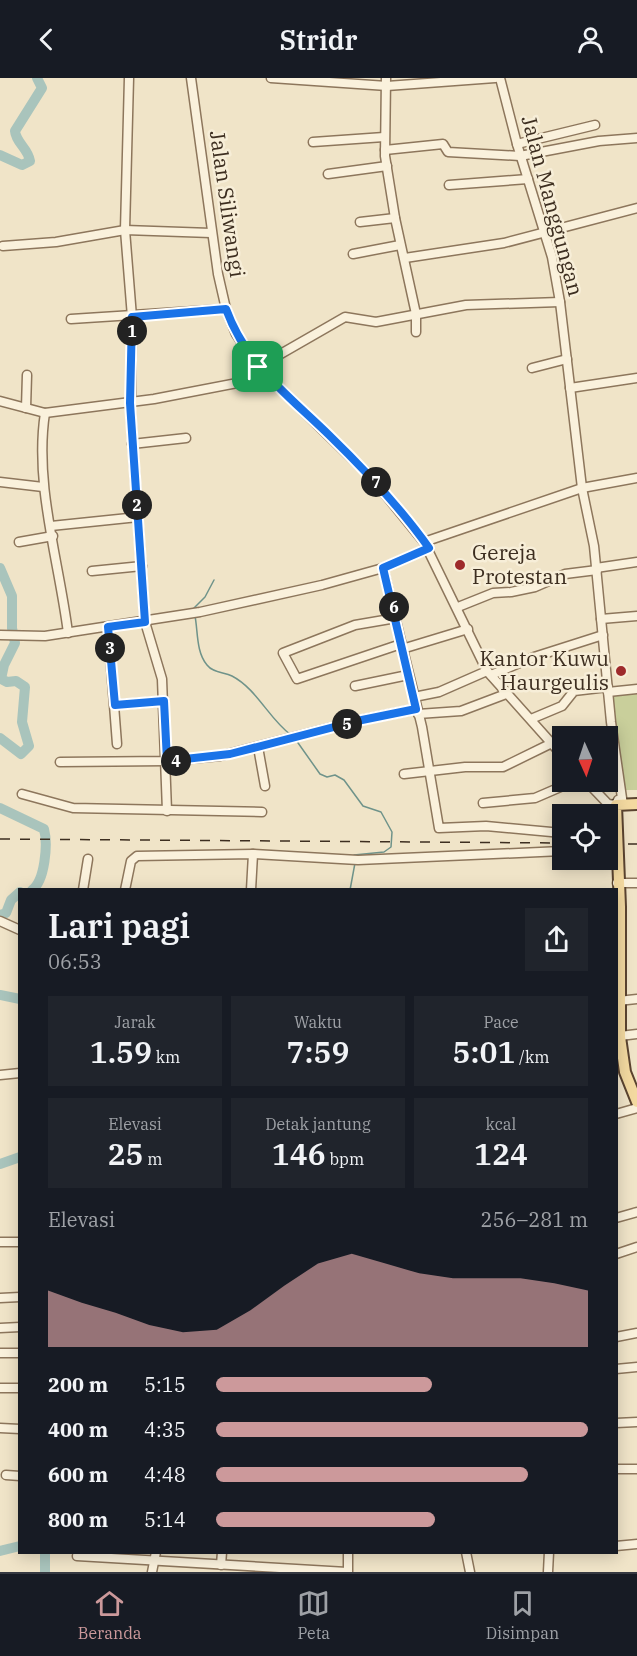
<!DOCTYPE html>
<html lang="id">
<meta charset="utf-8">
<style>
:root{--surface:#171b24;--page:#20242c;--text:#f1f3f6;--muted:#9ea1a6;--line:#363941;--accent:#cc999b}
body{margin:0;font-family:"IBM Plex Serif",serif;background:var(--page);color:var(--text);height:100vh;display:flex;flex-direction:column;font-size:22px;white-space:nowrap}
*{box-sizing:border-box;margin:0}
p{font-size:20px;color:var(--muted)}
.icon{flex:none;width:33px;height:33px;fill:none;stroke:currentColor;stroke-width:2;stroke-linecap:round;stroke-linejoin:round}
.map{position:relative;flex:1;overflow:hidden}
.details{position:absolute;left:18px;top:810px;width:600px;height:666px;display:flex;flex-direction:column;background:var(--surface);border-radius:0px;box-shadow:0 3px 15px #0003}
.details>*{flex:none}
.needle{width:39px;rotate:177deg}
.tools{position:absolute;left:552px;top:648px;display:grid;gap:12px}
.tools a{display:grid;place-items:center;width:66px;height:66px;border-radius:0px;background:var(--surface);box-shadow:0 3px 15px #0003;font-size:30px}
.pin{position:absolute;display:grid;place-items:center;width:51px;height:51px;color:#fff;margin:-26px;border-radius:12px;box-shadow:0 3px 9px #0006}
.km{position:absolute;width:30px;height:30px;margin:-15px;border-radius:50%;background:#222;color:#fff;font-size:16px;line-height:30px;text-align:center}
.round{display:grid;place-items:center;flex:none;width:63px;height:63px;border-radius:0px;background:var(--page)}
.summary{display:flex;align-items:center;justify-content:space-between;height:102px;padding:0 30px}
h1{font-size:33px;font-weight:600;line-height:45px}
.stats{display:grid;grid-template-columns:repeat(3,1fr);gap:9px;height:102px;padding:6px 30px}
.stats div{display:grid;align-content:center;border-radius:0px;background:var(--page);text-align:center}
.stats b{font-size:30px;font-weight:600}
.stats small{font-size:16px;font-weight:400}
.stats p{font-size:16px}
.chart{height:168px;padding:12px 30px}
.chart p{display:flex;justify-content:space-between}
.chart svg{width:100%;height:108px;margin-top:6px;fill:var(--accent);opacity:.7}
ul{padding:0 30px;list-style:none;font-size:20px}
li{display:grid;grid-template-columns:96px 72px 1fr;align-items:center;height:45px}
li i{height:15px;border-radius:8px;background:var(--accent)}
header{display:flex;justify-content:space-between;align-items:center;height:78px;padding:0 30px;background:var(--surface);font-size:27px;font-weight:600}
.menu{display:flex;justify-content:space-around;align-items:center;height:84px;border-top:2px solid var(--line);background:var(--surface);font-size:16px;color:var(--muted)}
.menu a{display:grid;justify-items:center;gap:3px}
.menu .active{color:var(--accent)}
.map>svg:first-child{display:block}
</style>
<header><svg class="icon" aria-label="back" viewBox="0 0 24 24"><path d="M15 5l-7 7 7 7"/></svg>Stridr<svg class="icon" aria-label="person" viewBox="0 0 24 24"><circle cx="12" cy="8" r="4"/><path d="M4 21q1-7 8-7t8 7"/></svg></header>
<div class="map">
<svg width="637" height="1494" viewBox="0 0 637 1494">
<rect width="100%" height="100%" fill="#f0e4c8"/>
<polygon fill="#c9cf9b" points="637,615 637,712 623,712 612,618"/>
<g fill="none" stroke-linecap="round" stroke-linejoin="round">
<g stroke="#6f938a" stroke-width="1.5">
<polyline points="194,530 205,519 214,502"/>
<path d="M195 538C198 553 196 574 207 587 213 595 224 594 232 598 257 611 269 641 291 657"/>
<polyline points="296,662 320,696 327,699 335,697 344,702 363,728 381,734 392,754 391,769 384,774 354,777"/>
<polyline points="350,812 355,785"/>
</g>
<g stroke="#a9c4bc" stroke-width="10">
<path d="M0 77 22 87 30 83C28 70 16 65 15 53L42 10 37 0"/>
<polyline points="0,490 12,518 12,550 15,565 4,587 1,601 7,604 16,603 25,609 22,644 29,668 21,676 0,660"/>
<path d="M0 730 44 751C48 766 45 803 32 812"/>
<polyline points="0,837 6,835 11,822 20,814"/>
<polyline points="0,917 20,921"/>
<polyline points="0,1086 20,1079"/>
<polyline points="0,1473 20,1468"/>
<polyline points="45,1494 45,1474"/>
</g>
<defs>
<g id="minor">
<polyline points="129,0 125,152 132,239 131,324"/>
<polyline points="191,0 218,196 226,231 236,256 258,289 372,400 424,464 487,593 562,677"/>
<polyline points="271,0 387,8 495,0"/>
<polyline points="386,0 385,78 395,140 416,236 416,254"/>
<polyline points="500,0 517,66 552,179 560,224 582,410 594,468 611,644 623,727"/>
<polyline points="313,64 384,59"/>
<polyline points="517,66 595,47"/>
<polyline points="385,72 443,66 448,74 520,78 599,63 637,60"/>
<polyline points="328,96 387,88"/>
<polyline points="449,107 528,101"/>
<polyline points="360,144 395,140"/>
<polyline points="3,168 56,164 125,152 211,155"/>
<polyline points="353,176 400,167"/>
<polyline points="405,180 504,165 637,130"/>
<polyline points="71,241 226,231"/>
<polyline points="258,289 345,239 376,244 466,227 560,224"/>
<polyline points="532,290 567,281"/>
<polyline points="570,310 637,300"/>
<polyline points="0,323 45,335 154,321 268,299"/>
<polyline points="130,325 145,544 162,601 167,733"/>
<polyline points="26,330 27,297"/>
<path d="M45 335C34 406 59 483 68 555"/>
<polyline points="132,366 186,360"/>
<polyline points="0,404 43,409"/>
<polyline points="51,448 138,439"/>
<polyline points="19,464 53,458"/>
<polyline points="424,464 582,410 637,400"/>
<polyline points="383,490 422,649 439,750 486,748 562,755"/>
<polyline points="596,490 637,484"/>
<polyline points="92,493 142,488"/>
<polyline points="458,529 493,515 511,514 535,509 565,496 597,492"/>
<polyline points="396,540 355,547 283,575 297,601 401,566"/>
<polyline points="601,541 637,538"/>
<polyline points="108,549 117,666"/>
<polyline points="0,557 45,558 200,534 322,507 383,490 429,470"/>
<polyline points="402,571 468,551"/>
<polyline points="491,597 534,579 603,557"/>
<polyline points="355,608 408,597"/>
<polyline points="608,614 637,611"/>
<polyline points="414,619 439,614 487,593"/>
<polyline points="115,627 164,623"/>
<polyline points="418,636 461,633 506,616"/>
<polyline points="531,641 562,628 574,613 608,609"/>
<polyline points="258,669 265,708"/>
<polyline points="60,684 167,683 220,678 356,643 416,631"/>
<polyline points="404,696 465,689 503,689 552,665"/>
<polyline points="587,704 608,726 616,727 618,722"/>
<polyline points="22,716 73,730 262,734"/>
<polyline points="483,725 535,720 572,704"/>
<polyline points="608,755 617,756"/>
<polyline points="608,772 617,772"/>
<polyline points="617,805 637,805"/>
<polyline points="83,812 88,781"/>
<polyline points="125,812 131,783 137,778 253,776 358,782 562,773"/>
<polyline points="251,812 253,776"/>
<polyline points="0,843 20,852"/>
<polyline points="618,923 637,921"/>
<polyline points="620,958 637,956"/>
<polyline points="0,997 20,995"/>
<polyline points="616,1036 637,1030"/>
<polyline points="616,1140 637,1134"/>
<polyline points="0,1164 20,1164"/>
<polyline points="616,1176 637,1169"/>
<polyline points="0,1220 20,1219"/>
<polyline points="0,1250 20,1249"/>
<polyline points="616,1259 637,1255"/>
<polyline points="0,1275 20,1275"/>
<polyline points="616,1291 637,1289"/>
<polyline points="0,1310 20,1310"/>
<polyline points="616,1345 637,1344"/>
<polyline points="0,1350 20,1351"/>
<polyline points="616,1391 637,1391"/>
<polyline points="6,1397 20,1398"/>
<polyline points="616,1468 637,1466"/>
<polyline points="348,1474 348,1494"/>
<polyline points="466,1474 470,1494"/>
<polyline points="77,1478 347,1494"/>
<polyline points="221,1487 222,1474"/>
<polyline points="152,1494 156,1474"/>
<polyline points="548,1494 549,1474"/>
</g>
<polyline id="major" points="637,726 616,727 620,829 620,959 625,994 637,1024"/>
</defs>
<use href="#minor" stroke="#8d765c" stroke-width="11"/>
<use href="#major" stroke="#5b4430" stroke-width="14"/>
<use href="#minor" stroke="#faf1dc" stroke-width="8"/>
<use href="#major" stroke="#f3d9a0" stroke-width="10"/>
<g stroke="#3d2e20" stroke-width="1.5" stroke-dasharray="10 10" stroke-linecap="butt">
<polyline points="0,761 562,765"/>
<polyline points="608,766 637,766"/>
</g>
</g>
<g fill="none" stroke-linecap="round" stroke-linejoin="round">
<defs>
<path id="route" d="M226 231C247 288 287 316 329 357 365 392 400 429 429 470L383 490 416 631 357 643 230 676 167 683 164 623 115 627 108 549 145 544 130 325 132 239Z"/>
</defs>
<use href="#route" stroke="#fff" stroke-width="12"/>
<use href="#route" stroke="#1a73e8" stroke-width="8"/>
</g>
<g fill="#9e2a2b" stroke="#f7eed8" stroke-width="2">
<circle cx="460" cy="487" r="6"/>
<circle cx="621" cy="593" r="6"/>
</g>
<g text-anchor="middle" stroke-width="5" stroke-linejoin="round" paint-order="stroke">
<g font-size="21" fill="#3d2e20" stroke="#f7eed8">
<text transform="translate(227 126) rotate(82)" y="7">Jalan Siliwangi</text>
<text transform="translate(552 128) rotate(75)" y="7">Jalan Manggungan</text>
</g>
<g font-size="21" fill="#3d2e20" stroke="#f7eed8" text-anchor="start">
<text x="472" y="482">Gereja<tspan x="472" dy="24">Protestan</tspan></text>
<text x="609" y="588" text-anchor="end">Kantor Kuwu<tspan x="609" dy="24">Haurgeulis</tspan></text>
</g>
</g>
</svg>
<div class="tools">
<a><svg class="needle" viewBox="-14 -14 28 28"><path d="M0-13l5 13h-10z" fill="#e53935"/><path d="M0 13l5-13h-10z" fill="#9ea1a6"/></svg></a>
<a><svg class="icon" aria-label="locate" viewBox="0 0 24 24"><circle cx="12" cy="12" r="6"/><path d="M12 2v4M12 18v4M2 12h4M18 12h4"/></svg></a>
</div>
<div class="pin" style="left:258px;top:289px;background:#1e9e55"><svg class="icon" aria-label="arrive" viewBox="0 0 24 24"><path d="M6 21V4h12l-3 4 3 4H6"/></svg></div>
<b class="km" style="left:132px;top:253px">1</b>
<b class="km" style="left:137px;top:427px">2</b>
<b class="km" style="left:110px;top:570px">3</b>
<b class="km" style="left:176px;top:683px">4</b>
<b class="km" style="left:347px;top:646px">5</b>
<b class="km" style="left:394px;top:529px">6</b>
<b class="km" style="left:376px;top:404px">7</b>
<section class="details">
<div class="summary"><div><h1>Lari pagi</h1><p>06:53</p></div><a class="round"><svg class="icon" aria-label="share" viewBox="0 0 24 24"><path d="M12 15V3M7 8l5-5 5 5M5 13v7h14v-7"/></svg></a></div>
<div class="stats">
<div><p>Jarak</p><b>1.59<small> km</small></b></div>
<div><p>Waktu</p><b>7:59</b></div>
<div><p>Pace</p><b>5:01<small> /km</small></b></div>
</div>
<div class="stats">
<div><p>Elevasi</p><b>25<small> m</small></b></div>
<div><p>Detak jantung</p><b>146<small> bpm</small></b></div>
<div><p>kcal</p><b>124</b></div>
</div>
<div class="chart"><p><span>Elevasi</span>256–281 m</p>
<svg viewBox="0 0 160 44" preserveAspectRatio="none"><path d="M0 44V21L10 26L20 30L30 35L40 38L50 37L60 29L70 19L80 10L90 6L100 10L110 14L120 16L130 16L140 16L150 18L160 21V44z"/></svg>
</div>
<ul>
<li><b>200 m</b>5:15<i style="width:58%"></i></li>
<li><b>400 m</b>4:35<i style="width:100%"></i></li>
<li><b>600 m</b>4:48<i style="width:84%"></i></li>
<li><b>800 m</b>5:14<i style="width:59%"></i></li>
</ul>
</section>
</div>
<nav class="menu">
<a class="active"><svg class="icon" aria-label="home" viewBox="0 0 24 24"><path d="M3 11l9-7 9 7M6 9v11h12V9"/></svg>Beranda</a>
<a><svg class="icon" aria-label="map" viewBox="0 0 24 24"><path d="M3 6l6-2 6 2 6-2v14l-6 2-6-2-6 2zM9 4v14M15 6v14"/></svg>Peta</a>
<a><svg class="icon" aria-label="saved" viewBox="0 0 24 24"><path d="M7 4h10v16l-5-4-5 4z"/></svg>Disimpan</a>
</nav>
